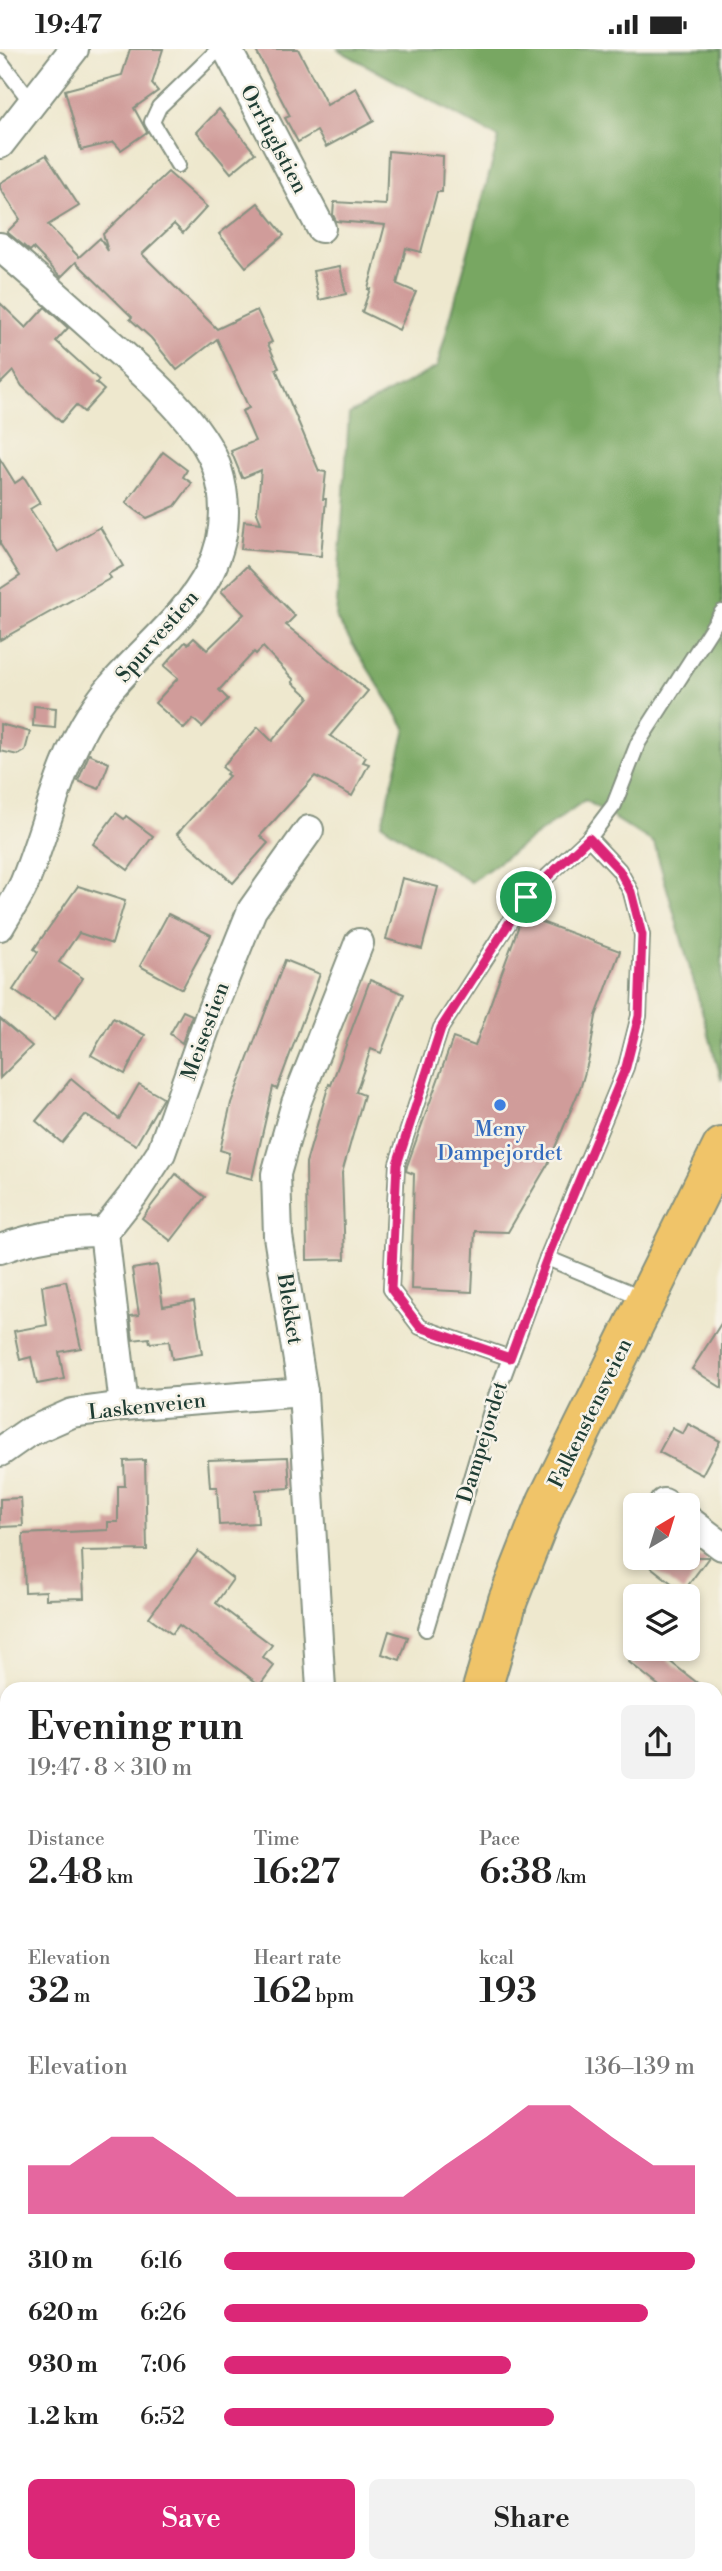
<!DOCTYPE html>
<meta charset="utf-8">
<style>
:root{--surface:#fff;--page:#f2f2f2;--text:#222;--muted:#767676;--accent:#db2777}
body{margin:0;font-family:"Libre Bodoni",serif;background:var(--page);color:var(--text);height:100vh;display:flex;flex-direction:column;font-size:26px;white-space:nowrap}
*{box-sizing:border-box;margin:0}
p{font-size:23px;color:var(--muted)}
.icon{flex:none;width:38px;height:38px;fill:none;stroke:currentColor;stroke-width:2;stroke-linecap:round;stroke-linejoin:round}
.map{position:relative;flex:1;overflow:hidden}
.sheet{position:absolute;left:0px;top:1633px;width:723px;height:891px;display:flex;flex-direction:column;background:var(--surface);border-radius:21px 21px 0 0;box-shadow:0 4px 10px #0003}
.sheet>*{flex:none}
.needle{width:46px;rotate:38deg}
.tools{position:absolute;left:623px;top:1444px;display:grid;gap:14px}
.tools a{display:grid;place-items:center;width:77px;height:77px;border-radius:10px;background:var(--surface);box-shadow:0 4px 10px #0003;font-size:35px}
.pin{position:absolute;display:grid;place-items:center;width:60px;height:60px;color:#fff;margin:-30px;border:4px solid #fff;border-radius:50%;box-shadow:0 2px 7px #0007}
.round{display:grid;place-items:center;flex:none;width:74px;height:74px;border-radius:10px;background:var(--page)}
.head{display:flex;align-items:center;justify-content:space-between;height:119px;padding:0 28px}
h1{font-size:38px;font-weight:600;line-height:52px}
.figures{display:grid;grid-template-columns:repeat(3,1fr);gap:10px;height:119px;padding:7px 28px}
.figures div{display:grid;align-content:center}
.figures b{font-size:35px;font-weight:600}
.figures small{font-size:19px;font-weight:400}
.figures p{font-size:19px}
.chart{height:196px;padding:14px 28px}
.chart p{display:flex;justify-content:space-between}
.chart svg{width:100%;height:126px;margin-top:7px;fill:var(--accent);opacity:.7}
.button{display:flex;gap:14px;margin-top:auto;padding:14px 28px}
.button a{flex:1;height:80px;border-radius:10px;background:var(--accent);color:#fff;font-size:28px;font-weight:600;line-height:80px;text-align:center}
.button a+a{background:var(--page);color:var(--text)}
ul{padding:0 28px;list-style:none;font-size:23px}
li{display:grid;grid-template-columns:112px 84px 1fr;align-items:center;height:52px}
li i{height:18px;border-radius:9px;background:var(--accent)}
.status{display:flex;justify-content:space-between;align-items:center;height:49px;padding:0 35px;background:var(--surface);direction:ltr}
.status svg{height:19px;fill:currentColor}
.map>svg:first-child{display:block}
</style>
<div class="status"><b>19:47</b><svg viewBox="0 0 49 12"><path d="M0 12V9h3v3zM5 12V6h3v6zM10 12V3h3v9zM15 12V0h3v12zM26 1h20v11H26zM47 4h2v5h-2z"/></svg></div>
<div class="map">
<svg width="722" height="2522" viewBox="0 0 722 2522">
<rect width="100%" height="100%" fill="#f7f3e8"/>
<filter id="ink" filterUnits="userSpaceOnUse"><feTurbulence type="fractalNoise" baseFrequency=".0143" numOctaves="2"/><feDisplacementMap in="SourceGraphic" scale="14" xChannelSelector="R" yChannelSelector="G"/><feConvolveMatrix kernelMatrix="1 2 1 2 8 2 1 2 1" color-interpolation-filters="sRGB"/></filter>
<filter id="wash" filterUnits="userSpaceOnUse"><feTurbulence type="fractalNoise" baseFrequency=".00686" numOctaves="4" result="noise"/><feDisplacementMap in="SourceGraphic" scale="28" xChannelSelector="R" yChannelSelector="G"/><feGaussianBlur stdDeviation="1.57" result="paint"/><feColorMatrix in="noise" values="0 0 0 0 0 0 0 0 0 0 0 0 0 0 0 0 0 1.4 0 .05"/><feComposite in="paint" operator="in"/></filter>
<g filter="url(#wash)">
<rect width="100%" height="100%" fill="#eee8ce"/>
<polygon fill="#78a762" stroke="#4c724b" stroke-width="2" points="337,0 722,0 722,1032 654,794 585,751 471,833 382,775 406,680 336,569 349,365 437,318 499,89"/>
<g id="blocks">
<g fill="#d09c9a">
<polygon points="130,0 163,0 152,35 158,42 134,59 147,83 121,101 114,93 81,101 65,41 122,26"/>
<polygon points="255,0 298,0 327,56 356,39 374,72 326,98 317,82 298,93 285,69 290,67"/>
<polygon points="219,60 255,104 231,124 197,83"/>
<polygon points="388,102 443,107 442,143 437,143 421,203 406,199 397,235 416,243 399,281 362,263 370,240 368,240 385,176 336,172 333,166 334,153 386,156"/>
<polygon points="46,106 79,157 48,176 79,208 100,189 108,202 103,185 168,123 207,158 183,184 174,175 142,205 217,280 257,261 272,293 268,295 279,319 276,320 319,422 326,423 323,450 326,450 321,507 241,500 244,472 261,474 257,464 261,421 242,429 231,402 255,392 242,362 249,359 217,290 177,321 151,289 130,270 132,268 76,213 61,228 33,199 30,202 7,183 20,170 0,139 0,134"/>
<polygon points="258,154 284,186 246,218 219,185"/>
<polygon points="340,217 346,245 319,251 313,222"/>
<polygon points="0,254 26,279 45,258 68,279 56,292 99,331 96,334 104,341 84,363 76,356 61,373 22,337 13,322 0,335"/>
<polygon points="163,403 187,421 183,428 192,434 175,457 147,469 126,454"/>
<polygon points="0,410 15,434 24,428 40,454 30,460 58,503 100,478 123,517 108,525 111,529 0,591 0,540 20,527 0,495"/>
<polygon points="247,517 295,567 286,576 368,642 330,687 366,708 363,713 369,715 352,747 315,727 260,787 268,794 233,834 177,785 229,727 226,725 228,723 222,718 258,678 272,692 309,648 292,633 294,631 263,598 256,605 254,603 219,641 228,650 202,678 193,670 184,680 155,654 178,629 164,617 185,593 188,595 194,589 207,601 244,565 221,542"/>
<polygon points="34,657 56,659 55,679 33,677"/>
<polygon points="0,675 30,683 25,702 18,706 0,702"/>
<polygon points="89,705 109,714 99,740 78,732"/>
<polygon points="116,764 124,770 126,767 153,787 128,821 93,795"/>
<polygon points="402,829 438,838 422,900 386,890"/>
<polygon points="78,837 125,852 112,895 79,884 59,913 83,929 55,970 13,941 38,903 34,900"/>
<polygon points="168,865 211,886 182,940 140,917"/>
<polygon points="525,867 620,902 596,967 589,1009 581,1037 548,1115 508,1183 475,1182 472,1243 411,1240 414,1125 406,1122 407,1117 453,989 475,997 519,876"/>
<polygon points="285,911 320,925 277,1040 273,1038 252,1130 225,1123 229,1104 220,1101 231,1054"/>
<polygon points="370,931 404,945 381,1004 371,1000 356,1043 364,1046 342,1124 345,1210 307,1211 306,1114 329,1035 331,1036"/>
<polygon points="183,962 192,966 182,994 170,985"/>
<polygon points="113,969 145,986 125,1025 91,1006"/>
<polygon points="0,970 32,997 0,1029"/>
<polygon points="71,1030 119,1070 139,1035 163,1049 136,1096 85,1066 62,1094 36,1072"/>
<polygon points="176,1125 205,1148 171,1192 142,1169"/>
<polygon points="157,1216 163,1257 194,1252 202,1305 172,1310 169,1292 150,1294 149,1289 133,1291 130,1267 139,1266 132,1220"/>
<polygon points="66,1232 81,1299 59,1303 64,1330 37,1335 31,1308 20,1311 14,1282 47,1276 42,1237"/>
<polygon points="722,1273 722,1339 692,1320"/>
<polygon points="688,1375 720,1392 702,1426 659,1403 672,1379 683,1385"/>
<polygon points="288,1408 290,1439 256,1441 258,1474 219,1476 217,1438 210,1438 208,1411"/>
<polygon points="145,1411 147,1501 82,1502 84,1549 46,1550 46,1542 25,1543 23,1485 108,1481 108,1473 118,1473 118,1437 125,1437 124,1412"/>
<polygon points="21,1449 23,1477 0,1478 0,1450"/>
<polygon points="198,1502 233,1530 216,1554 272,1596 263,1608 274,1617 260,1636 179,1576 172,1585 149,1568"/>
<polygon points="638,1508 709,1508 683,1543"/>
<polygon points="389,1582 408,1588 400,1611 382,1605"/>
<polygon points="640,1600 654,1600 705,1640 663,1640 629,1613"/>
</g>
</g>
</g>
<g filter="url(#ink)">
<use href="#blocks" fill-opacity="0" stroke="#869281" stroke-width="2"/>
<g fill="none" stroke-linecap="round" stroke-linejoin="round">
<defs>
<g id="lane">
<polyline points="0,12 32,54"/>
<polyline points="178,116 152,73 159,58 219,0"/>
<polyline points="547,1209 646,1250"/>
<polyline points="510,1309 420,1278 391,1240 397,1115 441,979 526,847 589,789 614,756 638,694 722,563"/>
<polyline points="426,1580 493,1355 547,1209 626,1018 639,967 642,886 631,843 619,821 589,789"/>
<polyline points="49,2522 53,2516"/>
<polyline points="313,2522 313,2516"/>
</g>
<g id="street">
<polyline points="227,0 321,179"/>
<polyline points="0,95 74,0"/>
<path d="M0 198C33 225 64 253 96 282 134 316 201 370 217 419 228 454 226 489 210 522 182 577 125 612 92 664 59 715 47 779 24 835 17 850 8 863 0 877"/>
<path d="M0 1200C36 1187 66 1183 104 1183"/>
<polyline points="124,1357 104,1183 134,1145 161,1104 211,963 252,861 309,781"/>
<polyline points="0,1403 27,1384 72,1364 124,1357 303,1343"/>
<polyline points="664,1454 667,1456"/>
<polyline points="688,1471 722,1497"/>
<polyline points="321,1640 303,1343 278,1187 276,1125 296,1054 359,894"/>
<polyline points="716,1853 722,1845"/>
<polyline points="0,2273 7,2264"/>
<polyline points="716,2426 722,2428"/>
</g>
<g id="secondary">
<polyline points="0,2323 7,2314"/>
<polyline points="485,2522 488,2516"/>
</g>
<g id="primary">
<polyline points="482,1640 508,1551 547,1452 722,1098"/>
<polyline points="575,2516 576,2522"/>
</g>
</defs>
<use href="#lane" stroke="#869281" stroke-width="18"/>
<use href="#street" stroke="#869281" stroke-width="32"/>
<use href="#secondary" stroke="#869281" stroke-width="42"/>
<use href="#primary" stroke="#869281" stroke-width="42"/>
<use href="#lane" stroke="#fff" stroke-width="14"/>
<use href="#street" stroke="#fff" stroke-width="28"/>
<use href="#secondary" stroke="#f9e7c3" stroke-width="38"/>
<use href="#primary" stroke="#f0c469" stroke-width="38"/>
</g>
</g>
<g fill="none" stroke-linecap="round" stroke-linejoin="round" filter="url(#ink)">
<defs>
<polygon id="route" points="589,789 619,821 631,843 642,886 639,967 626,1018 547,1209 510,1309 420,1278 391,1240 397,1115 441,979 526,848"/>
</defs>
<use href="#route" stroke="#fff" stroke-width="14"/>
<use href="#route" stroke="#db2777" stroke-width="9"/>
</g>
<circle fill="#3f7fe0" stroke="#f7f3e8" stroke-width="2.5" cx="500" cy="1056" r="7"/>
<g text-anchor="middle" stroke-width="5" stroke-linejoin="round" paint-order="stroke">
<g font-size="21" fill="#1f3d34" stroke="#f7f3e8">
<text transform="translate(274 90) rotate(62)" y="7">Orrfuglstien</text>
<text transform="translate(157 587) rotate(-49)" y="7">Spurvestien</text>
<text transform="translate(205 982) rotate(-70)" y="7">Meisestien</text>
<text transform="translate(290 1260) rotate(81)" y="7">Blekket</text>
<text transform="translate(147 1357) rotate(-6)" y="7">Laskenveien</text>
<text transform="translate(590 1364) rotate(-64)" y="7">Falkenstensveien</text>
<text transform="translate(482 1393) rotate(-73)" y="7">Dampejordet</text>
</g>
<g font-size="21" fill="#366cbe" stroke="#f7f3e8">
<text x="500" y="1087">Meny<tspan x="500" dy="24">Dampejordet</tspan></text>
</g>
</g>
</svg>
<div class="tools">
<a><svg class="needle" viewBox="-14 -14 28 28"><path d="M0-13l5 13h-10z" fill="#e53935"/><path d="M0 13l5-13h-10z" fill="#767676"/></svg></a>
<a><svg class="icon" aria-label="layers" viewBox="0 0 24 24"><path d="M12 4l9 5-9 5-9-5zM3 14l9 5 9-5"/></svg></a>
</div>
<div class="pin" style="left:526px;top:848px;background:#1e9e55"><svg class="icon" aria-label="arrive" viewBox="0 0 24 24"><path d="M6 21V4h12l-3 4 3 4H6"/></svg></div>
<section class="sheet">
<div class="head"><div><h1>Evening run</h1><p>19:47 · 8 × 310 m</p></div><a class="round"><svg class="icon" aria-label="share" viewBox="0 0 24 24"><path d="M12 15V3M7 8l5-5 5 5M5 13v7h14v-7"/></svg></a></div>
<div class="figures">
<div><p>Distance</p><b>2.48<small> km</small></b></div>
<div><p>Time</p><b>16:27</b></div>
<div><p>Pace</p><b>6:38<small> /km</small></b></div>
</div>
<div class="figures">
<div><p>Elevation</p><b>32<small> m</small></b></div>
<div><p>Heart rate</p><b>162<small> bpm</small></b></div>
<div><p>kcal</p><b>193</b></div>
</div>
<div class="chart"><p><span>Elevation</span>136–139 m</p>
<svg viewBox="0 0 160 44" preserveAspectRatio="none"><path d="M0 44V27L10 27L20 17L30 17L40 27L50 38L60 38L70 38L80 38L90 38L100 27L110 17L120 6L130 6L140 17L150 27L160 27V44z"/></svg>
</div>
<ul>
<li><b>310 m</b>6:16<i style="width:100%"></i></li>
<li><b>620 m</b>6:26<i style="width:90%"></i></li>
<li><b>930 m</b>7:06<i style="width:61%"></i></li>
<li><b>1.2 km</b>6:52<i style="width:70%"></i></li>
</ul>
<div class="button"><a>Save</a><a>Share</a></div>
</section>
</div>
